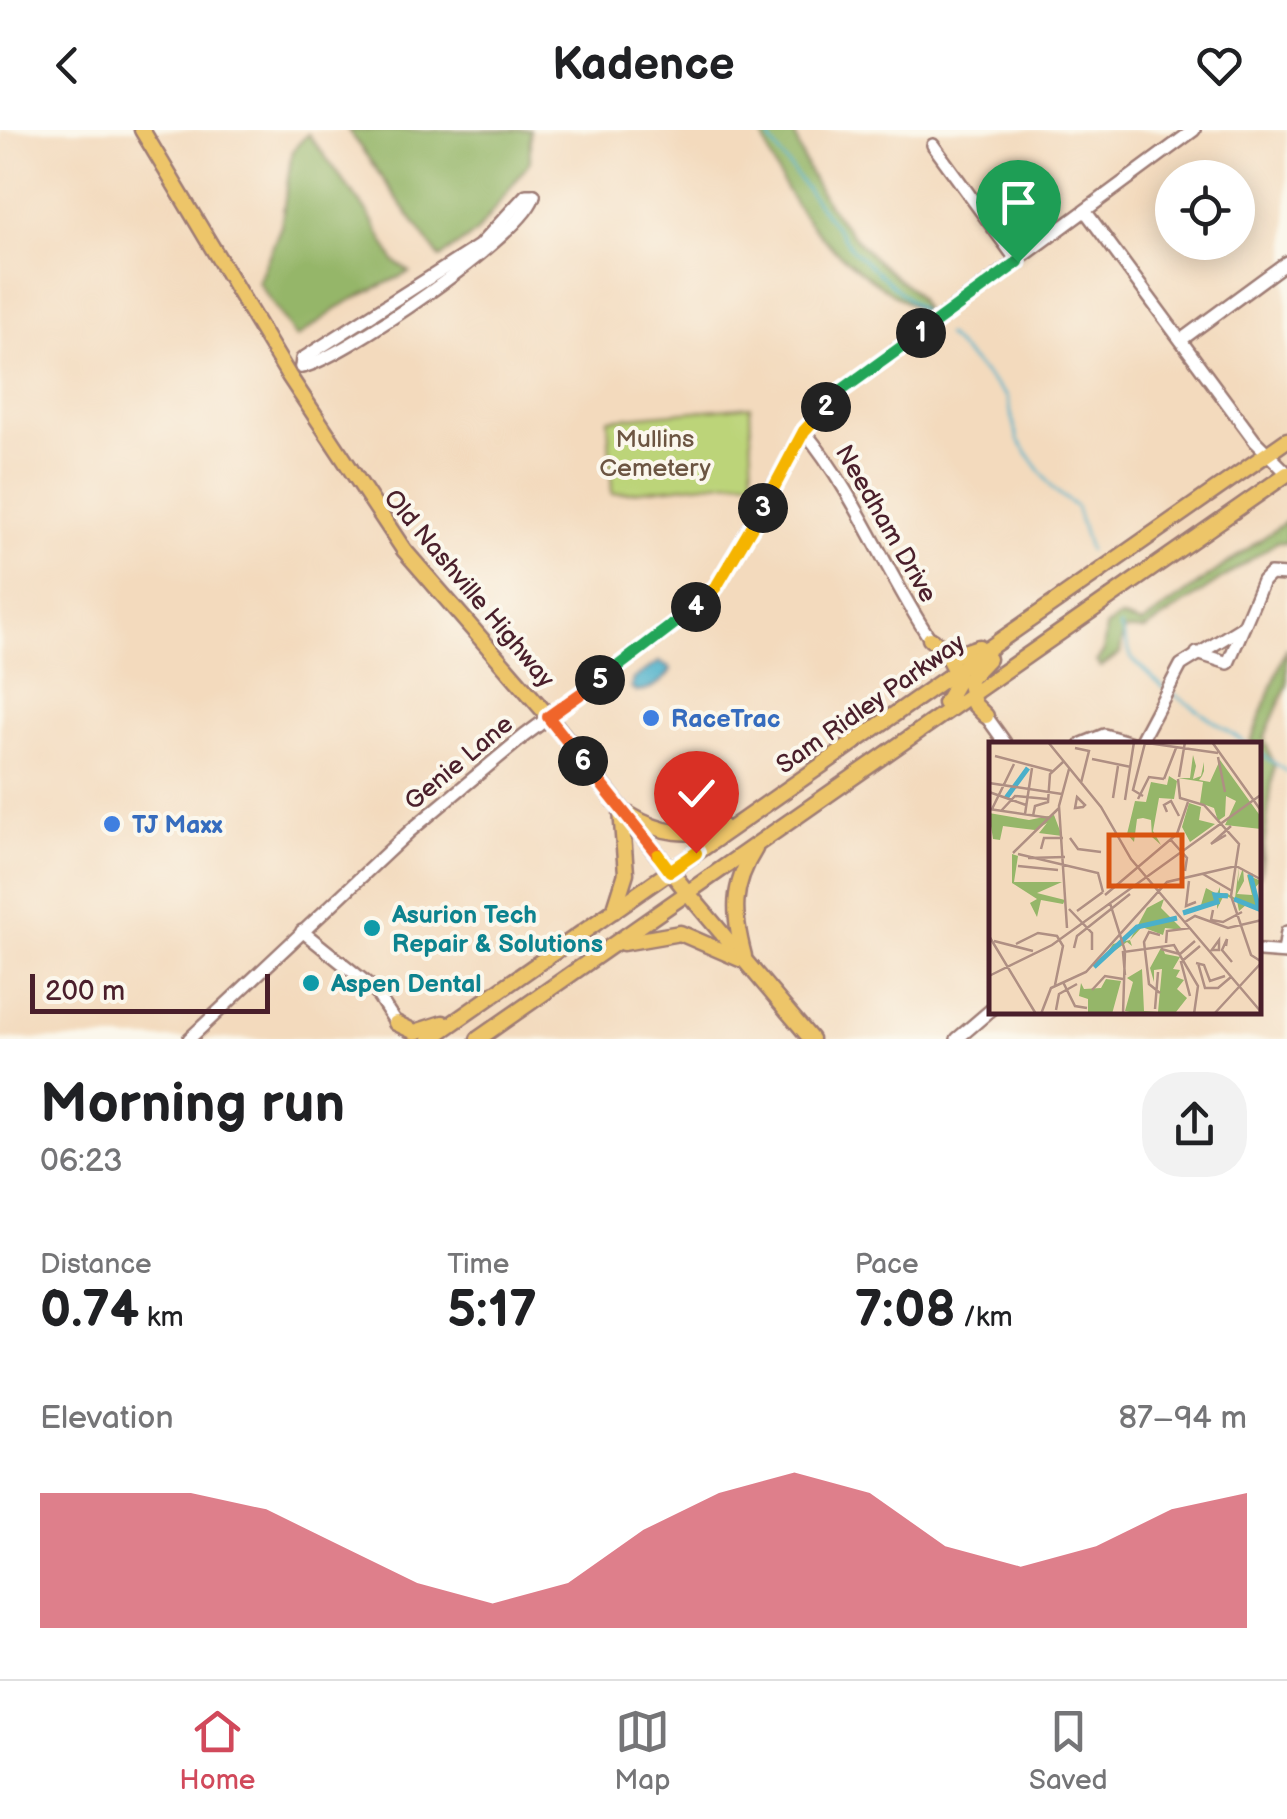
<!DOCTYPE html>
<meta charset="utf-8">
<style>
:root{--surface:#fff;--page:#f2f2f2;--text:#202124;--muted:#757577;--line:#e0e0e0;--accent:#d1495b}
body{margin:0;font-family:"Balsamiq Sans",sans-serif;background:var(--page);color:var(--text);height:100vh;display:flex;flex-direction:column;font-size:38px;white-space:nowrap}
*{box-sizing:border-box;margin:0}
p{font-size:32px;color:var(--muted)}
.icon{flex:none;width:55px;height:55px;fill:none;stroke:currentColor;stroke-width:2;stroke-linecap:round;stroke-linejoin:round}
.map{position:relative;height:909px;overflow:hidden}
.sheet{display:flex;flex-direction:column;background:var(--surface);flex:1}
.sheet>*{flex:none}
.tools{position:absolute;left:1155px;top:30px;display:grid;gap:20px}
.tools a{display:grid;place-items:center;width:100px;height:100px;border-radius:50%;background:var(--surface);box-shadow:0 5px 25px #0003;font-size:50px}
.scale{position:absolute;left:30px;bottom:25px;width:240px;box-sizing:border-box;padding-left:10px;border:5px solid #4a1f2b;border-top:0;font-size:28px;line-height:35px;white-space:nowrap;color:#4a1f2b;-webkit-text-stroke:8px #fbf7ec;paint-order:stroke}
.pin{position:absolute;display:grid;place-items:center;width:85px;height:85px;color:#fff;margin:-102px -42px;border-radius:50% 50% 50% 0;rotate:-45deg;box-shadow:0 0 10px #0007}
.pin .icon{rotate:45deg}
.km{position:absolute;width:50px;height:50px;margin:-25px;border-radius:50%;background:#222;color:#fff;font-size:28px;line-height:50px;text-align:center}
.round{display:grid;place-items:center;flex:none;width:105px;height:105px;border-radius:40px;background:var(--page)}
.overview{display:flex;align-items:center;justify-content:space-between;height:170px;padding:0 40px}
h1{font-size:55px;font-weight:700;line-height:75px}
.stats{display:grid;grid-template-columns:repeat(3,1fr);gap:15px;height:170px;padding:10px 40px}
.stats div{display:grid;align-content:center}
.stats b{font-size:50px;font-weight:700}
.stats small{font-size:28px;font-weight:400}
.stats p{font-size:28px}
.chart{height:280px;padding:20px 40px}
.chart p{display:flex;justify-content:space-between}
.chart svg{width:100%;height:180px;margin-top:10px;fill:var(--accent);opacity:.7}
header{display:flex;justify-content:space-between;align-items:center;height:130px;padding:0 40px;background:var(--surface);font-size:45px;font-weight:700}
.menu{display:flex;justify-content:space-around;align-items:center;height:140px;border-top:2px solid var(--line);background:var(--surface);font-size:28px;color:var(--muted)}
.menu a{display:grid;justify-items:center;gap:5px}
.menu .active{color:var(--accent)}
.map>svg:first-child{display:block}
</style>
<header><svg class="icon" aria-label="back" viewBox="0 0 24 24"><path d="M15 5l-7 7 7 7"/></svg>Kadence<svg class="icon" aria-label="heart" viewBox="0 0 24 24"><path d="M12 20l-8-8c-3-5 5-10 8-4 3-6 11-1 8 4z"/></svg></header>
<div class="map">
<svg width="1287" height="909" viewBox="0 0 1287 909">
<rect width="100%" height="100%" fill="#fbf7ec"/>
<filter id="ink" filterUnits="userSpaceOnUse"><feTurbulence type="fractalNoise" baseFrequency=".01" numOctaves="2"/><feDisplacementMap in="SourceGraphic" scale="20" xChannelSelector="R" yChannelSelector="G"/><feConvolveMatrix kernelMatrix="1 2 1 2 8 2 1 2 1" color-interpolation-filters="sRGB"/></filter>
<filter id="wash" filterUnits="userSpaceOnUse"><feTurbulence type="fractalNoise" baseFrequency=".0048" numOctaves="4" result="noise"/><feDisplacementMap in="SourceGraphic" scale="40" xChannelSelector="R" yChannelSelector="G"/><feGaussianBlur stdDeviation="2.25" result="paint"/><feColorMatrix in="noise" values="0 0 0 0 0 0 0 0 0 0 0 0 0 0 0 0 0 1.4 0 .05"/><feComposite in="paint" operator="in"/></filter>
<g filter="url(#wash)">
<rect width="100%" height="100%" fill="#f3dabd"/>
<polygon fill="#bcd479" stroke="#837a52" stroke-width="2.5" points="750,276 753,349 612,364 608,289"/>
<g fill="#95b669" stroke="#706a4a" stroke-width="2.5">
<polygon points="348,0 530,0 530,31 477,102 440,128"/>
<path d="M761 0H794C805 49 841 97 878 132 896 150 918 157 924 183 844 136 789 92 761 0Z"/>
<polygon points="308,4 368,83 395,132 410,142 347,172 296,208 258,152 281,96 292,21"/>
<polygon points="1287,391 1287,413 1277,412 1145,500 1124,500 1120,523 1101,537 1096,532 1103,523 1106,497 1120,487 1142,494"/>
<polygon points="1287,517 1287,555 1264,608 1274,636 1260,747 1260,614 1250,614"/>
</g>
<path fill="#4bb0ca" stroke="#4a687a" stroke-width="2.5" d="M659 532 671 539C666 551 649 561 636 562L631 558 633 549Z"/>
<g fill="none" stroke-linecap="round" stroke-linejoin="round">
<g stroke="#4bb0ca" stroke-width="2.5">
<polyline points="769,0 771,12 854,122 924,183"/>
<polyline points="946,205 1007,267 1018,310 1053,359 1076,377 1089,420"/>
<polyline points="1120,496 1132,529 1164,558"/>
<polyline points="1171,562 1247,614"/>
<polyline points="1260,623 1287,642"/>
</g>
</g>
</g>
<g filter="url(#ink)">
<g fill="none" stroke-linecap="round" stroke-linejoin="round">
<defs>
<g id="minor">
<polyline points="933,15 1018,132"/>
<polyline points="1086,82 1255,311 1287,343"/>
<polyline points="1181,210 1287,132"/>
<path d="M301 237C337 232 528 102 534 65"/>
<polyline points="301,237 302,229 479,116 526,65 534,65"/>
<path d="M804 301C856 364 885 441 930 509"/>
<polyline points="1197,523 1228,533 1244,496"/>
<polyline points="986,586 1006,614"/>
<polyline points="1082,614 1104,605 1135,614"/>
<polyline points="1139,614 1181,535 1244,496 1263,451 1270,444 1287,445"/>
<polyline points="302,801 373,858 396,893"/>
<polyline points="1260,821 1287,823"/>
<polyline points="1284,822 1287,802"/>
<polyline points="189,909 410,701 524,606 689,483 716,457 804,301 842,260 1194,0"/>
<polyline points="957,909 992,879"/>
</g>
<g id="major">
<polyline points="142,0 289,246 404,420 549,587 687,762 811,909"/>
<polyline points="930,509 955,525 979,517"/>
<polyline points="943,518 959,549 945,573"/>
<polyline points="986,586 974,574 968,550 988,529"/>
<path d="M630 685C661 704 687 707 723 697"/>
<polyline points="614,781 626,743 621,680"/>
<polyline points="623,813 680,803 740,829"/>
<path d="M744 826C733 784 731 757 755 719"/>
<polyline points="396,893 415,902 443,893"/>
<polyline points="430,909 1287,310"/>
<polyline points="478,909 1287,344"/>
</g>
</defs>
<use href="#minor" stroke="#9e7c74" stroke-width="16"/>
<use href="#major" stroke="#9e7c74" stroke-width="19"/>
<use href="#minor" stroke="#fff" stroke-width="11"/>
<use href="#major" stroke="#edc569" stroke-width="14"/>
</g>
</g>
<g fill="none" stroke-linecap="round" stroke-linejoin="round" filter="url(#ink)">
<defs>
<polyline id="split-1" points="921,203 1018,132"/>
<polyline id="split-2" points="826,277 842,260 921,203"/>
<polyline id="split-3" points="763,378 804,301 826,277"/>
<polyline id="split-4" points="696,477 716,457 763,378"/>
<polyline id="split-5" points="600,550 696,477"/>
<polyline id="split-6" points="583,631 548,587 600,550"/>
<polyline id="split-7" points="583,631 658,725"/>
<polyline id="split-8" points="658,725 670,741 696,723"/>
</defs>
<use href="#split-1" stroke="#fff" stroke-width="20"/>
<use href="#split-2" stroke="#fff" stroke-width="20"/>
<use href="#split-3" stroke="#fff" stroke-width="20"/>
<use href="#split-4" stroke="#fff" stroke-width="20"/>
<use href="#split-5" stroke="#fff" stroke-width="20"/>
<use href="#split-6" stroke="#fff" stroke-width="20"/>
<use href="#split-7" stroke="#fff" stroke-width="20"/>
<use href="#split-8" stroke="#fff" stroke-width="20"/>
<use href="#split-1" stroke="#22a559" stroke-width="12"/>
<use href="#split-2" stroke="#22a559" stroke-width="12"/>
<use href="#split-3" stroke="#f5b400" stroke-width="12"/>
<use href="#split-4" stroke="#f5b400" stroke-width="12"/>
<use href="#split-5" stroke="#22a559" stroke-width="12"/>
<use href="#split-6" stroke="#f0652b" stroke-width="12"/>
<use href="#split-7" stroke="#f0652b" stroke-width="12"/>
<use href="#split-8" stroke="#f5b400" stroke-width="12"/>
</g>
<g fill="#3f7fe0" stroke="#fbf7ec" stroke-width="4">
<circle cx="651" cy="588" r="10"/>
<circle cx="112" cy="694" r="10"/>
</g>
<g fill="#0f9aa8" stroke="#fbf7ec" stroke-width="4">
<circle cx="372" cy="798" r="10"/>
<circle cx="311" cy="853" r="10"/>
</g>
<g text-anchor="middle" stroke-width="8" stroke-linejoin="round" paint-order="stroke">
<g font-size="25" fill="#6c5542" stroke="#fbf7ec">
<text x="655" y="317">Mullins<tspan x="655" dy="29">Cemetery</tspan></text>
</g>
<g font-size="25" fill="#4a1f2b" stroke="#fbf7ec">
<text transform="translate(887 393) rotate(60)" y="9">Needham Drive</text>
<text transform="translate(470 458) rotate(50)" y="9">Old Nashville Highway</text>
<text transform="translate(870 573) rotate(-35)" y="9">Sam Ridley Parkway</text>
<text transform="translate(458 632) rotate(-40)" y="9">Genie Lane</text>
</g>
<g font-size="25" font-weight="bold" fill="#366cbe" stroke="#fbf7ec" text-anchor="start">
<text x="671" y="597">RaceTrac</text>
<text x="132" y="703">TJ Maxx</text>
</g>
<g font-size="25" font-weight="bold" fill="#0d838f" stroke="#fbf7ec" text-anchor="start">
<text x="392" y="793">Asurion Tech<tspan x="392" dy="29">Repair &amp; Solutions</tspan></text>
<text x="331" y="862">Aspen Dental</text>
</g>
</g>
<g transform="translate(989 612)">
<rect width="272" height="272" fill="#f3dabd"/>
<path d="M204 13 207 24 204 37 212 34 215 20V29L213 34 210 38 221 40 231 18 272 75V87L236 83 247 59 237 54 236 74 229 79 225 66 211 61 214 40 189 36H201ZM180 34 188 39 185 57 170 56 164 89 172 103 163 95 162 78 154 76 148 77 145 100 138 92 146 59 157 60 162 40 178 43ZM200 61 212 65 210 78 226 82 201 100 193 85ZM0 71 40 78 65 73 73 94 50 91 58 81 46 88 14 84 11 98 4 97ZM23 112 29 114 25 140H73L48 151 76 158 74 162 52 158 48 175 41 161 48 157 23 141ZM250 125 249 140 254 126 255 139 248 152 263 153 258 133 272 139 264 148 272 167 257 163 250 169 248 159 235 153 228 167V161L203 167 212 163 217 146 228 152 231 145V152L237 151 246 156ZM175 157 172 166 194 188 176 186 174 193 153 185 141 198 143 204 138 200 114 217 124 202 141 198 158 166ZM173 204 176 212 191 215 184 227 191 228 187 235 195 238 188 247 198 256 187 270 151 272 136 269 144 240 138 236 153 227 155 269 169 270 173 227 165 228V240L161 226ZM117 237 132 239 123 272H99V257L90 254 92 241 95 247 112 246Z" fill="#95b669"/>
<path fill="none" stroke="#4bb0ca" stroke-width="5" d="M17 56 39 26M245 157 270 167 261 132M194 171 228 160 226 153 239 154M105 225 148 185 188 176"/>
<path fill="none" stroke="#af8f83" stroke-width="2.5" d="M59 0 112 65 142 117 273 271M151 0 229 11M223 0 273 70M86 6 100 9 92 41M6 14 63 29M229 15 236 50M103 17 142 25M190 35 196 0M175 37 187 6M189 37 191 56 215 63 250 102 242 154 262 213 273 220M0 41 73 52M0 50 37 63M154 54 144 48 156 1M88 55 96 63 94 65 86 66ZM124 56 129 24M149 57 160 35 175 37M136 58 145 0M0 67 61 76M3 67 25 22M12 69 26 54 58 57M178 70 175 63 182 59 190 74M36 72 43 26M44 74 46 64 59 60 61 32 74 20M237 93 222 102 242 84M81 96 89 107 112 110M181 97 198 116 196 129M52 107 55 96H74M24 111 70 66M29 112 109 131 114 150M39 116 76 115M29 124 69 128M214 132 243 149M200 139 197 164 207 160M116 153 188 92 199 60M121 161 136 209 134 272M80 167 103 191V208M224 168 222 178 234 180 253 170M88 169 114 150M196 180 206 174 239 186 273 178M78 186 70 64 80 27M171 193 160 190 155 200 160 242 171 251M0 194 47 272M5 199 44 209M177 201 178 189 201 186M27 202 49 191 68 194 74 204 66 243M237 204 238 197 233 208 243 220M85 206 88 194 141 152M172 207 191 212 206 199M222 209 230 198V208H223M207 221 215 223 221 239 236 234M209 221 216 246H229L242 235M136 233 134 210 185 203 209 244 205 272M0 234 63 203 273 52M74 240 86 264 98 266M103 248 116 234 134 237M201 254 192 220 211 204M166 267 169 230M67 268 70 252 88 242M52 272 62 246 97 230 178 140 247 124 273 138M225 272 273 220"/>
<path fill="#d8530f" fill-opacity="0.15" stroke="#d8530f" stroke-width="5" d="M120 93H193V144H120Z"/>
<rect width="272" height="272" fill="none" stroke="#4a1f2b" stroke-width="5"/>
</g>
</svg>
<div class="tools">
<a><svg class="icon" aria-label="locate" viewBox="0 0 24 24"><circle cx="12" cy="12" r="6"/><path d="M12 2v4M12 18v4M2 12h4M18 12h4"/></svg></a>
</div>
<div class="scale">200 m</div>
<div class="pin" style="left:1018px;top:132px;background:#1e9e55"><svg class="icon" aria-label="arrive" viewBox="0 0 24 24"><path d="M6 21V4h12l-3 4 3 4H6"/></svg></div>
<div class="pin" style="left:696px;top:723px;background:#d93025"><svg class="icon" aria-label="check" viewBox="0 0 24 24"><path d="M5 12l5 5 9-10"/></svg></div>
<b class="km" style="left:921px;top:203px">1</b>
<b class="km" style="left:826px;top:277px">2</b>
<b class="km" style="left:763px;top:378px">3</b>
<b class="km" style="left:696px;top:477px">4</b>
<b class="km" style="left:600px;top:550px">5</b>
<b class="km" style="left:583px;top:631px">6</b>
</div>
<section class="sheet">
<div class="overview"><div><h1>Morning run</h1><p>06:23</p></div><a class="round"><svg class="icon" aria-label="share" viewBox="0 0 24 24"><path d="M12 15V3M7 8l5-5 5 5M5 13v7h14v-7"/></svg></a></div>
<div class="stats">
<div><p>Distance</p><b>0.74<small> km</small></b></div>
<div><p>Time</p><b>5:17</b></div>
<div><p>Pace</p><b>7:08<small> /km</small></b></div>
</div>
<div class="chart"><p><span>Elevation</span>87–94 m</p>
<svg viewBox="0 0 160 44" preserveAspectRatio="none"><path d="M0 44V11L10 11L20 11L30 15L40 24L50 33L60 38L70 33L80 20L90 11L100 6L110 11L120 24L130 29L140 24L150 15L160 11V44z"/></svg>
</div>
</section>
<nav class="menu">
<a class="active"><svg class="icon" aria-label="home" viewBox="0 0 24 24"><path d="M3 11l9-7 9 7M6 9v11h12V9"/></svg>Home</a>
<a><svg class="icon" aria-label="map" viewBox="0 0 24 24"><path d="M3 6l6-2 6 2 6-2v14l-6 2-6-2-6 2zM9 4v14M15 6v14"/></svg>Map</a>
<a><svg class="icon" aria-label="saved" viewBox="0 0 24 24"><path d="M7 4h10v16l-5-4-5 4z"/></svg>Saved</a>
</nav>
